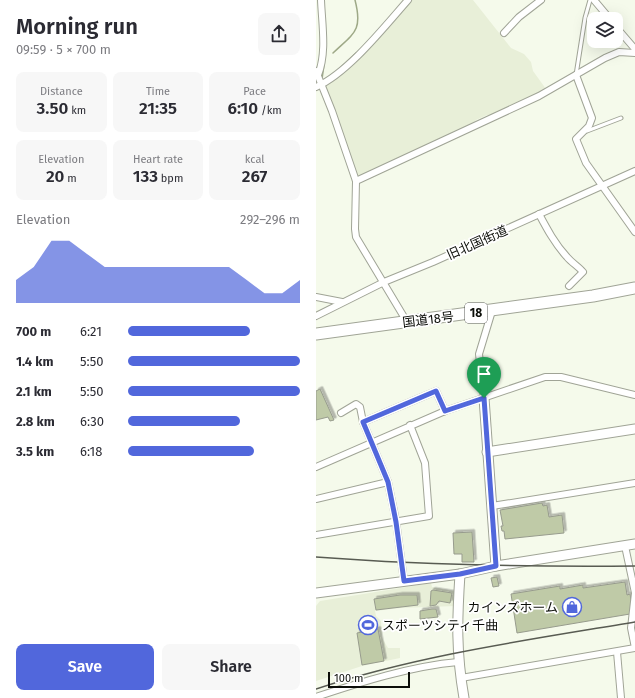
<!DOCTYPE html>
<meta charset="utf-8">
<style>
:root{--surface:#fff;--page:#f7f7f7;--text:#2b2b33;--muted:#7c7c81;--accent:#5167dc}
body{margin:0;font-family:"Fira Sans","Noto Sans JP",sans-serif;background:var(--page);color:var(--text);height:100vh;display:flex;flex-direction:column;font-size:15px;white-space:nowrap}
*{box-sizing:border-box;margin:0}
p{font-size:13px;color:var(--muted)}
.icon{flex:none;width:22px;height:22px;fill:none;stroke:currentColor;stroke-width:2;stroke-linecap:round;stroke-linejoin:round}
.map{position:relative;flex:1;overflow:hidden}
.panel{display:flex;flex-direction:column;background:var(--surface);width:316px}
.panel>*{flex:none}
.buttons{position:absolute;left:271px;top:12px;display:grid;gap:8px}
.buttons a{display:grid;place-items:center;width:36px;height:36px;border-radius:8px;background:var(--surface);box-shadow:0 4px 16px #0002;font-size:20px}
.scale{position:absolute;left:12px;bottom:10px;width:82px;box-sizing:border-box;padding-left:4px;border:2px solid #0c0e09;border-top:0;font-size:11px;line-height:14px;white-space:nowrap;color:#0c0e09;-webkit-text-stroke:3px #fff;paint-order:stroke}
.pin{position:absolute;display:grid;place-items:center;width:34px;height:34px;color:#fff;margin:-41px -17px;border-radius:50% 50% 50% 0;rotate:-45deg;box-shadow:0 0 4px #0007}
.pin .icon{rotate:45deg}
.round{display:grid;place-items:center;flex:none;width:42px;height:42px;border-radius:8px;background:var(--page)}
.summary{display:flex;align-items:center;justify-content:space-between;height:68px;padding:0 16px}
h1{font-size:22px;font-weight:600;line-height:30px}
.metrics{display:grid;grid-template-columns:repeat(3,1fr);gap:6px;height:68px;padding:4px 16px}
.metrics div{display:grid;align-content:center;border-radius:8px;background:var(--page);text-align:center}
.metrics b{font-size:17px;font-weight:600}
.metrics small{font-size:11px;font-weight:400}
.metrics p{font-size:11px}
.chart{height:112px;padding:8px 16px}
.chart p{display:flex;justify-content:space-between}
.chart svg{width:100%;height:72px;margin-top:4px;fill:var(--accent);opacity:.7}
.button{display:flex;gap:8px;margin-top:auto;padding:8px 16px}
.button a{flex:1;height:46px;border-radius:8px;background:var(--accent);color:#fff;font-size:16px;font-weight:600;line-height:46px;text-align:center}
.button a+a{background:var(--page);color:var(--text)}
ul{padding:0 16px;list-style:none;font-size:13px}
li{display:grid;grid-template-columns:64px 48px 1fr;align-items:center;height:30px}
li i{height:10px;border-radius:5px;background:var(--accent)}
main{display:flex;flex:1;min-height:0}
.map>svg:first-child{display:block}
</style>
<main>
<section class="panel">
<div class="summary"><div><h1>Morning run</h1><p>09:59 · 5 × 700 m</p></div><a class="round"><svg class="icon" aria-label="share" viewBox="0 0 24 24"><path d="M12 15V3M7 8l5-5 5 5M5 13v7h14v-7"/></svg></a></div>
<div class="metrics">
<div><p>Distance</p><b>3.50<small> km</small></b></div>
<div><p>Time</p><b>21:35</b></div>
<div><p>Pace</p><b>6:10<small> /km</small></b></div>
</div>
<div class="metrics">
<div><p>Elevation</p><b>20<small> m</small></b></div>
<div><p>Heart rate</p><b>133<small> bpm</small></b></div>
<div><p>kcal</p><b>267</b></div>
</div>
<div class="chart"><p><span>Elevation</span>292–296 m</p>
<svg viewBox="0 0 160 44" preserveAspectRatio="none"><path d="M0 44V30L10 22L20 6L30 6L40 14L50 22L60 22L70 22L80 22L90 22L100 22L110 22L120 22L130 30L140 38L150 38L160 30V44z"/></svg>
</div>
<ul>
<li><b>700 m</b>6:21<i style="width:71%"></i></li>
<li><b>1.4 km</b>5:50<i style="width:100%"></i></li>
<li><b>2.1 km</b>5:50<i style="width:100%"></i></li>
<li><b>2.8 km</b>6:30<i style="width:65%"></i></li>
<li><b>3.5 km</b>6:18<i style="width:73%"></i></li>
</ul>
<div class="button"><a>Save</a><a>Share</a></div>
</section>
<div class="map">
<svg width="319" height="698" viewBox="0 0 319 698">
<defs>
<filter id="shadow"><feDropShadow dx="2.5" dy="-2.5" stdDeviation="0" flood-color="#0004"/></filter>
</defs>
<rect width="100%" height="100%" fill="#f5faeb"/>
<g fill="#e8efd8">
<polygon points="94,0 157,0 195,48 208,54 215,62 217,71 230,89 174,116 171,115 160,120 157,124 45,177 41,176 8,85"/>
<polygon points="115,583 116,587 141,592 140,606 84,608 59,611 60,616 65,621 66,638 72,648 84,648 84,658 46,666 0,681 0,606 4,601"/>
</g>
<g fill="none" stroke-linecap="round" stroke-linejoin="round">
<g stroke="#9ea987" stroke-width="1.5">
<path d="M17 53C38 33 47 31 39 0"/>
<polyline points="24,68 40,53"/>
<polyline points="6,79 8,65"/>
</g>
</g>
<g fill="#bfcaa7" stroke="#979b8d" filter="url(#shadow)">
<polygon points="4,389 18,420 14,421 12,417 0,420 0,391"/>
<polygon points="226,503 227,506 231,505 233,517 246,515 248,533 189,539 188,531 186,531 185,526 187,526 184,510"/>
<polygon points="156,532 158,562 146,562 146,554 138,554 137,533"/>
<polygon points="181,577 183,586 177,587 175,578"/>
<polygon points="309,582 311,595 314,594 315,600 314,614 201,633 195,594 244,586 244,589 267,585 267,588"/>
<polygon points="117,590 136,593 134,603 123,601 120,605 114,606 115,591"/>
<polygon points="84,595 101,595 102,605 60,610 58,599"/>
<polygon points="116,609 120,609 122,617 104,619 104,611"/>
<polygon points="62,629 68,661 46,665 41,633"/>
</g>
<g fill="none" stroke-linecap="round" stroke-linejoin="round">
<defs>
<g id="lane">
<polyline points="260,75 269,18 274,0"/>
<polyline points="271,131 305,118"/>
</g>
<g id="street">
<polyline points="278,0 294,19"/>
<polyline points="300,27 319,49"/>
<polyline points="188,33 203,17 225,0"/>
<polyline points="0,71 16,111 40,181 39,229 40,237 91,322"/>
<path d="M2 75C11 52 6 25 5 0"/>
<polyline points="260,75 276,118 273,126 260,139 270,163 319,232"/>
<path d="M0 87C32 73 69 26 92 0"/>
<polyline points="40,181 223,96 289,58 303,52 319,53"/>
<path d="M223 214C231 229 239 244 251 257 256 263 262 266 267 272L253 286"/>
<polyline points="0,297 26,302"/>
<polyline points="0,316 68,282 117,262 319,171"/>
<polyline points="168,398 163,354 176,311"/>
<polyline points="25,413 40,404 44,407 47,422"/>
<polyline points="0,467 129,411 229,377 245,377 319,395"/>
<polyline points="0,499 72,482"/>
<polyline points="176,506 319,483"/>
<polyline points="0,535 113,516 109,463 94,425"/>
<polyline points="309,546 319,593 315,628 319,648"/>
<polyline points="88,581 80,521 72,482 47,422 120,391 129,411"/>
<polyline points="301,652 305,698"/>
<polyline points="145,678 319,648"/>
<path d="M0 697C45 682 96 666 142 662"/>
</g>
<g id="secondary">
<polyline points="168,398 180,566"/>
<polyline points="171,452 319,429"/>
<path d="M144 574C141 620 140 652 148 698"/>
<polyline points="0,593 144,574 180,566 319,544"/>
</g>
<polyline id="highway" points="0,334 277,296 319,288"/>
</defs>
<use href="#lane" stroke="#a0a496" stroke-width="5"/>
<use href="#street" stroke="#a0a496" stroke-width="8"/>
<use href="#secondary" stroke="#a0a496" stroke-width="11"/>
<use href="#highway" stroke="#a0a496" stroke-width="13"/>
<use href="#lane" stroke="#fff" stroke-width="3"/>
<use href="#street" stroke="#fff" stroke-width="6"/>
<use href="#secondary" stroke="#fff" stroke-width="9"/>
<use href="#highway" stroke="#fff" stroke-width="11"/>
<g stroke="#585b52" stroke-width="1.5">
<path d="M0 557C106 565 212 567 319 566"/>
<path d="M0 689C103 655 212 640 319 622"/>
</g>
</g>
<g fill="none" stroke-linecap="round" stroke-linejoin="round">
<defs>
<polygon id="route" points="120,391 129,411 168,398 180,566 144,574 88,581 80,522 72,482 47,422"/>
</defs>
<use href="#route" stroke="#fff" stroke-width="8"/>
<use href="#route" stroke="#5167dc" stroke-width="5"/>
</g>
<defs>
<symbol id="shop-ring" viewBox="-11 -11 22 22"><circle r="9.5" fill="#fff" stroke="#5167dc" stroke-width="1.5"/><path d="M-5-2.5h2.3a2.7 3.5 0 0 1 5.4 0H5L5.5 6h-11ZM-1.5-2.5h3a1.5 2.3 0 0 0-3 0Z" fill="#5167dc"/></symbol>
<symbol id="stadium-ring" viewBox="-11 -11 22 22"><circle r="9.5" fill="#fff" stroke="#5167dc" stroke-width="1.5"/><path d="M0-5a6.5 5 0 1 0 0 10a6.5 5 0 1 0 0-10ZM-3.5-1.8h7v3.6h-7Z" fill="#5167dc"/></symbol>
</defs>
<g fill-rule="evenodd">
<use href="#shop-ring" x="245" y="596" width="22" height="22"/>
<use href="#stadium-ring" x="41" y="614" width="22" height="22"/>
</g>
<g text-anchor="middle" stroke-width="3.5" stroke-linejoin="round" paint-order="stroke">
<rect fill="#fff" stroke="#555653" stroke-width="1" x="149" y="303" width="22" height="20" rx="3"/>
<g font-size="12" font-weight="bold" fill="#0c0e09">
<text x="160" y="317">18</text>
</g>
<g font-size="13" fill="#0c0e09" stroke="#fff">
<text transform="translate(161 242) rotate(-24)" y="5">旧北国街道</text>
<text transform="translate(112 319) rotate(-7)" y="5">国道18号</text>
</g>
<g font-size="13" fill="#0c0e09" stroke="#fff" text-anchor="end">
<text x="242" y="612">カインズホーム</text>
<text x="66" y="630" text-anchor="start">スポーツシティ千曲</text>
</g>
</g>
</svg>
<div class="buttons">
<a><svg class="icon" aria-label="layers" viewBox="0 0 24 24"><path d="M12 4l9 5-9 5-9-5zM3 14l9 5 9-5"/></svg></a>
</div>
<div class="scale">100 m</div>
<div class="pin" style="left:168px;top:398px;background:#1e9e55"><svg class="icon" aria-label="arrive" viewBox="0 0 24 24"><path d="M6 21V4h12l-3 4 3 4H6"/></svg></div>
</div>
</main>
